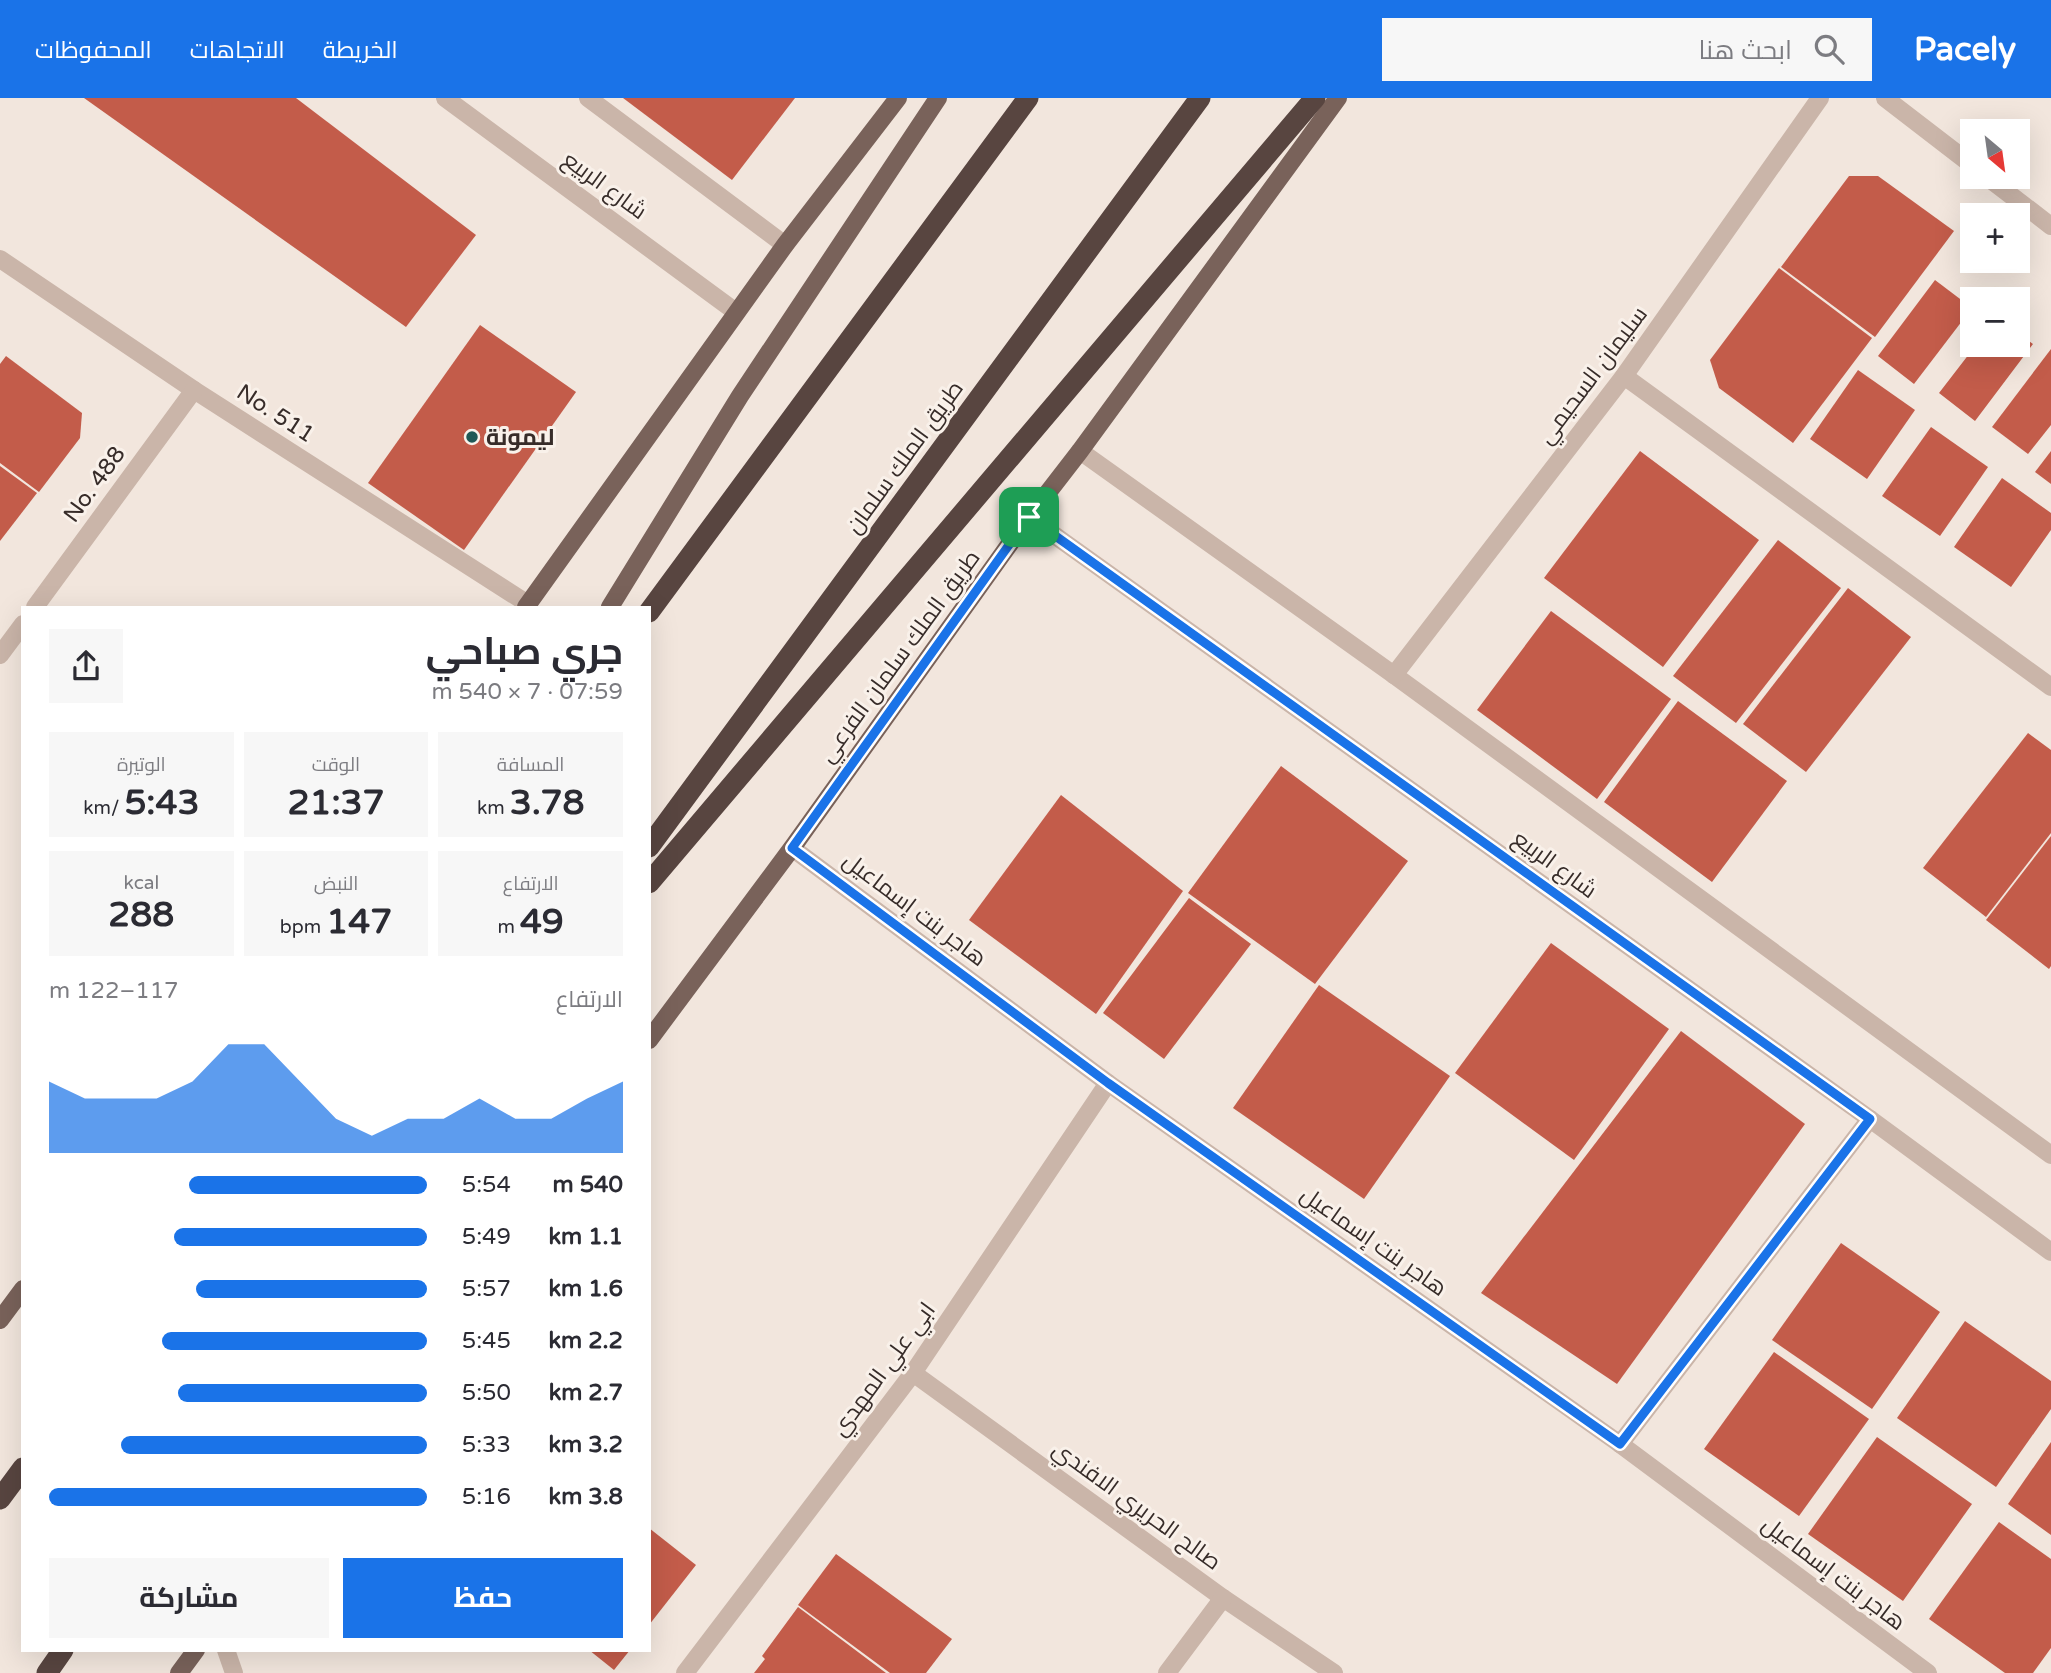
<!DOCTYPE html>
<html lang="ar">
<meta charset="utf-8">
<style>
:root{--surface:#fff;--page:#f7f7f7;--text:#2b2b33;--muted:#7c7c81;--accent:#1a73e8}
body{margin:0;font-family:"Varela Round",Cairo,sans-serif;background:var(--page);color:var(--text);direction:rtl;height:100vh;display:flex;flex-direction:column;font-size:26px;white-space:nowrap}
*{box-sizing:border-box;margin:0}
p{font-size:23px;color:var(--muted)}
.icon{flex:none;width:38px;height:38px;fill:none;stroke:currentColor;stroke-width:2;stroke-linecap:round;stroke-linejoin:round}
.map{position:relative;flex:1;overflow:hidden;direction:ltr}
.panel{position:absolute;left:21px;top:508px;width:630px;height:1046px;display:flex;flex-direction:column;background:var(--surface);border-radius:0px;box-shadow:0 7px 28px #0002;direction:rtl}
.panel>*{flex:none}
.needle{width:46px;rotate:151deg}
.fabs{position:absolute;left:1960px;top:21px;display:grid;gap:14px}
.fabs a{display:grid;place-items:center;width:70px;height:70px;border-radius:0px;background:var(--surface);box-shadow:0 7px 28px #0002;font-size:35px}
.pin{position:absolute;display:grid;place-items:center;width:60px;height:60px;color:#fff;margin:-30px;border-radius:14px;box-shadow:0 4px 10px #0006}
.round{display:grid;place-items:center;flex:none;width:74px;height:74px;border-radius:0px;background:var(--page)}
.headline{display:flex;align-items:center;justify-content:space-between;height:119px;padding:0 28px}
h1{font-size:38px;font-weight:700;line-height:52px}
.figures{display:grid;grid-template-columns:repeat(3,1fr);gap:10px;height:119px;padding:7px 28px}
.figures div{display:grid;align-content:center;border-radius:0px;background:var(--page);text-align:center}
.figures b{font-size:35px;font-weight:700}
.figures small{font-size:19px;font-weight:400}
.figures p{font-size:19px}
.chart{height:196px;padding:14px 28px}
.chart p{display:flex;justify-content:space-between}
.chart svg{width:100%;height:126px;margin-top:7px;fill:var(--accent);opacity:.7}
.cta{display:flex;gap:14px;margin-top:auto;padding:14px 28px}
.cta a{flex:1;height:80px;border-radius:0px;background:var(--accent);color:#fff;font-size:28px;font-weight:700;line-height:80px;text-align:center}
.cta a+a{background:var(--page);color:var(--text)}
ul{padding:0 28px;list-style:none;font-size:23px}
li{display:grid;grid-template-columns:112px 84px 1fr;align-items:center;height:52px}
li i{height:18px;border-radius:9px;background:var(--accent)}
header{display:flex;align-items:center;gap:42px;box-sizing:border-box;height:98px;padding:0 35px;background:var(--accent);color:#fff}
header strong{font-size:33px}
nav{display:flex;gap:38px;margin-inline-start:auto;font-size:24px}
.search{width:490px;height:63px;background:var(--page);display:flex;align-items:center;gap:18px;box-sizing:border-box;padding:0 24px;border-radius:0px;color:var(--muted);font-size:26px}
.map>svg:first-child{display:block}
</style>
<header>
<strong>Pacely</strong>
<div class="search"><svg class="icon" aria-label="search" viewBox="0 0 24 24"><circle cx="10" cy="10" r="6"/><path d="M15 15l6 6"/></svg>ابحث هنا</div>
<nav><a>الخريطة</a><a>الاتجاهات</a><a>المحفوظات</a></nav>
</header>
<div class="map">
<svg width="2051" height="1575" viewBox="0 0 2051 1575">
<rect width="100%" height="100%" fill="#f2e6dd"/>
<g fill="#c35c4a">
<polygon points="84,0 296,0 476,137 406,229"/>
<polygon points="623,0 795,0 732,82"/>
<polygon points="1849,78 1878,78 1954,133 1875,239 1781,169"/>
<polygon points="1779,170 1872,240 1793,345 1719,290 1710,262"/>
<polygon points="1935,182 1972,210 1914,286 1878,258"/>
<polygon points="480,227 576,294 464,452 368,385"/>
<polygon points="2018,235 2033,246 1975,323 1939,295 1976,247 2018,247"/>
<polygon points="2051,251 2051,327 2028,356 1992,329"/>
<polygon points="6,258 82,315 80,340 39,394 0,365 0,266"/>
<polygon points="1858,272 1915,312 1867,381 1810,341"/>
<polygon points="1931,329 1988,369 1940,438 1882,398"/>
<polygon points="1640,353 1759,442 1663,569 1544,480"/>
<polygon points="2051,353 2051,386 2035,374"/>
<polygon points="0,368 37,395 0,443"/>
<polygon points="2002,380 2051,415 2051,432 2011,489 1954,449"/>
<polygon points="1778,442 1841,490 1736,625 1673,578"/>
<polygon points="1848,490 1911,539 1806,674 1743,626"/>
<polygon points="1551,513 1671,601 1597,701 1477,612"/>
<polygon points="1678,603 1787,683 1712,784 1604,704"/>
<polygon points="2028,635 2051,652 2051,735 1986,819 1923,770"/>
<polygon points="1281,668 1408,763 1315,886 1188,795"/>
<polygon points="1061,697 1183,793 1096,916 969,822"/>
<polygon points="2051,738 2051,868 2049,871 1986,822"/>
<polygon points="1189,800 1251,846 1164,961 1103,915"/>
<polygon points="1551,845 1669,931 1574,1062 1455,975"/>
<polygon points="1319,887 1450,978 1364,1101 1233,1010"/>
<polygon points="1681,933 1805,1026 1617,1286 1481,1195"/>
<polygon points="1841,1145 1940,1214 1872,1311 1772,1242"/>
<polygon points="1965,1223 2051,1283 2051,1311 1996,1389 1897,1320"/>
<polygon points="1774,1254 1869,1321 1799,1418 1704,1351"/>
<polygon points="1877,1339 1972,1406 1903,1503 1808,1436"/>
<polygon points="2051,1344 2051,1437 2008,1406"/>
<polygon points="1999,1424 2051,1461 2051,1550 2033,1575 2005,1575 1929,1521"/>
<polygon points="649,1430 696,1467 649,1527"/>
<polygon points="836,1456 952,1541 926,1575 890,1575 798,1507"/>
<polygon points="798,1509 886,1575 754,1575 765,1561 762,1558"/>
<polygon points="589,1552 630,1552 614,1572"/>
</g>
<g fill="none" stroke-linecap="round" stroke-linejoin="round">
<g stroke="#cab5a9" stroke-width="18">
<polyline points="445,0 736,214"/>
<polyline points="588,0 785,147"/>
<polyline points="1885,0 1972,67"/>
<polyline points="1987,79 2051,128"/>
<polyline points="0,161 194,292 528,506"/>
<polyline points="1624,278 2051,589"/>
<polyline points="1080,353 1394,577 2051,1057"/>
<polyline points="1029,419 1870,1021 2051,1154"/>
<polyline points="35,509 194,292"/>
<polyline points="0,557 23,526"/>
<polyline points="1394,577 1624,278 1820,0"/>
<polyline points="792,750 1108,985 1620,1346 1928,1575"/>
<polyline points="913,1275 1223,1500 1334,1575"/>
<polyline points="1620,1346 1870,1021"/>
<polyline points="226,1552 234,1575"/>
<polyline points="685,1575 913,1275 1108,985"/>
<polyline points="1167,1575 1223,1500"/>
</g>
<g stroke="#79625a" stroke-width="18">
<polyline points="526,509 785,147 898,0"/>
<polyline points="610,509 740,298 938,0"/>
<polyline points="649,942 792,750 1029,419 1080,353 1338,0"/>
<polyline points="0,1222 23,1191"/>
<polyline points="179,1575 196,1552"/>
</g>
<g stroke="#584540" stroke-width="21">
<polyline points="649,514 1028,0"/>
<polyline points="649,749 1200,0"/>
<polyline points="649,785 1315,0"/>
<polyline points="0,1401 23,1370"/>
<polyline points="47,1575 63,1552"/>
</g>
</g>
<g fill="none" stroke-linecap="round" stroke-linejoin="round">
<defs>
<polygon id="route" points="1029,419 1870,1021 1620,1346 1108,985 792,750"/>
</defs>
<use href="#route" stroke="#fff" stroke-width="14"/>
<use href="#route" stroke="#1a73e8" stroke-width="9"/>
</g>
<circle fill="#1f5856" stroke="#f9f1ea" stroke-width="2.5" cx="472" cy="339" r="7"/>
<g text-anchor="middle" stroke-width="6" stroke-linejoin="round" paint-order="stroke">
<g font-size="23" fill="#372c29" stroke="#f9f1ea">
<text transform="translate(605 87) rotate(36)" y="8">شارع الربيع</text>
<text transform="translate(1592 277) rotate(-53)" y="8">سليمان السحيمي</text>
<text transform="translate(276 315) rotate(33)" y="8">No. 511</text>
<text transform="translate(904 359) rotate(-54)" y="8">طريق الملك سلمان</text>
<text transform="translate(94 386) rotate(-54)" y="8">No. 488</text>
<text transform="translate(899 558) rotate(-54)" y="8">طريق الملك سلمان الفرعي</text>
<text transform="translate(1555 766) rotate(36)" y="8">شارع الربيع</text>
<text transform="translate(915 811) rotate(37)" y="8">هاجر بنت إسماعيل</text>
<text transform="translate(1374 1143) rotate(35)" y="8">هاجر بنت إسماعيل</text>
<text transform="translate(883 1271) rotate(-54)" y="8">ابي علي المهدي</text>
<text transform="translate(1137 1407) rotate(36)" y="8">صالح الحريري الافندي</text>
<text transform="translate(1834 1475) rotate(37)" y="8">هاجر بنت إسماعيل</text>
</g>
<g font-size="23" font-weight="bold" fill="#372c29" stroke="#f9f1ea" text-anchor="start">
<text x="486" y="347">ليمونة</text>
</g>
</g>
</svg>
<div class="fabs">
<a><svg class="needle" viewBox="-14 -14 28 28"><path d="M0-13l5 13h-10z" fill="#e53935"/><path d="M0 13l5-13h-10z" fill="#7c7c81"/></svg></a>
<a>+</a>
<a>−</a>
</div>
<div class="pin" style="left:1029px;top:419px;background:#1e9e55"><svg class="icon" aria-label="arrive" viewBox="0 0 24 24"><path d="M6 21V4h12l-3 4 3 4H6"/></svg></div>
<section class="panel">
<div class="headline"><div><h1>جري صباحي</h1><p>07:59 · 7 × 540 m</p></div><a class="round"><svg class="icon" aria-label="share" viewBox="0 0 24 24"><path d="M12 15V3M7 8l5-5 5 5M5 13v7h14v-7"/></svg></a></div>
<div class="figures">
<div><p>المسافة</p><b>3.78<small> km</small></b></div>
<div><p>الوقت</p><b>21:37</b></div>
<div><p>الوتيرة</p><b>5:43<small> /km</small></b></div>
</div>
<div class="figures">
<div><p>الارتفاع</p><b>49<small> m</small></b></div>
<div><p>النبض</p><b>147<small> bpm</small></b></div>
<div><p>kcal</p><b>288</b></div>
</div>
<div class="chart"><p><span>الارتفاع</span>117–122 m</p>
<svg viewBox="0 0 160 44" preserveAspectRatio="none"><path d="M0 44V19L10 25L20 25L30 25L40 19L50 6L60 6L70 19L80 32L90 38L100 32L110 32L120 25L130 32L140 32L150 25L160 19V44z"/></svg>
</div>
<ul>
<li><b>540 m</b>5:54<i style="width:63%"></i></li>
<li><b>1.1 km</b>5:49<i style="width:67%"></i></li>
<li><b>1.6 km</b>5:57<i style="width:61%"></i></li>
<li><b>2.2 km</b>5:45<i style="width:70%"></i></li>
<li><b>2.7 km</b>5:50<i style="width:66%"></i></li>
<li><b>3.2 km</b>5:33<i style="width:81%"></i></li>
<li><b>3.8 km</b>5:16<i style="width:100%"></i></li>
</ul>
<div class="cta"><a>حفظ</a><a>مشاركة</a></div>
</section>
</div>
